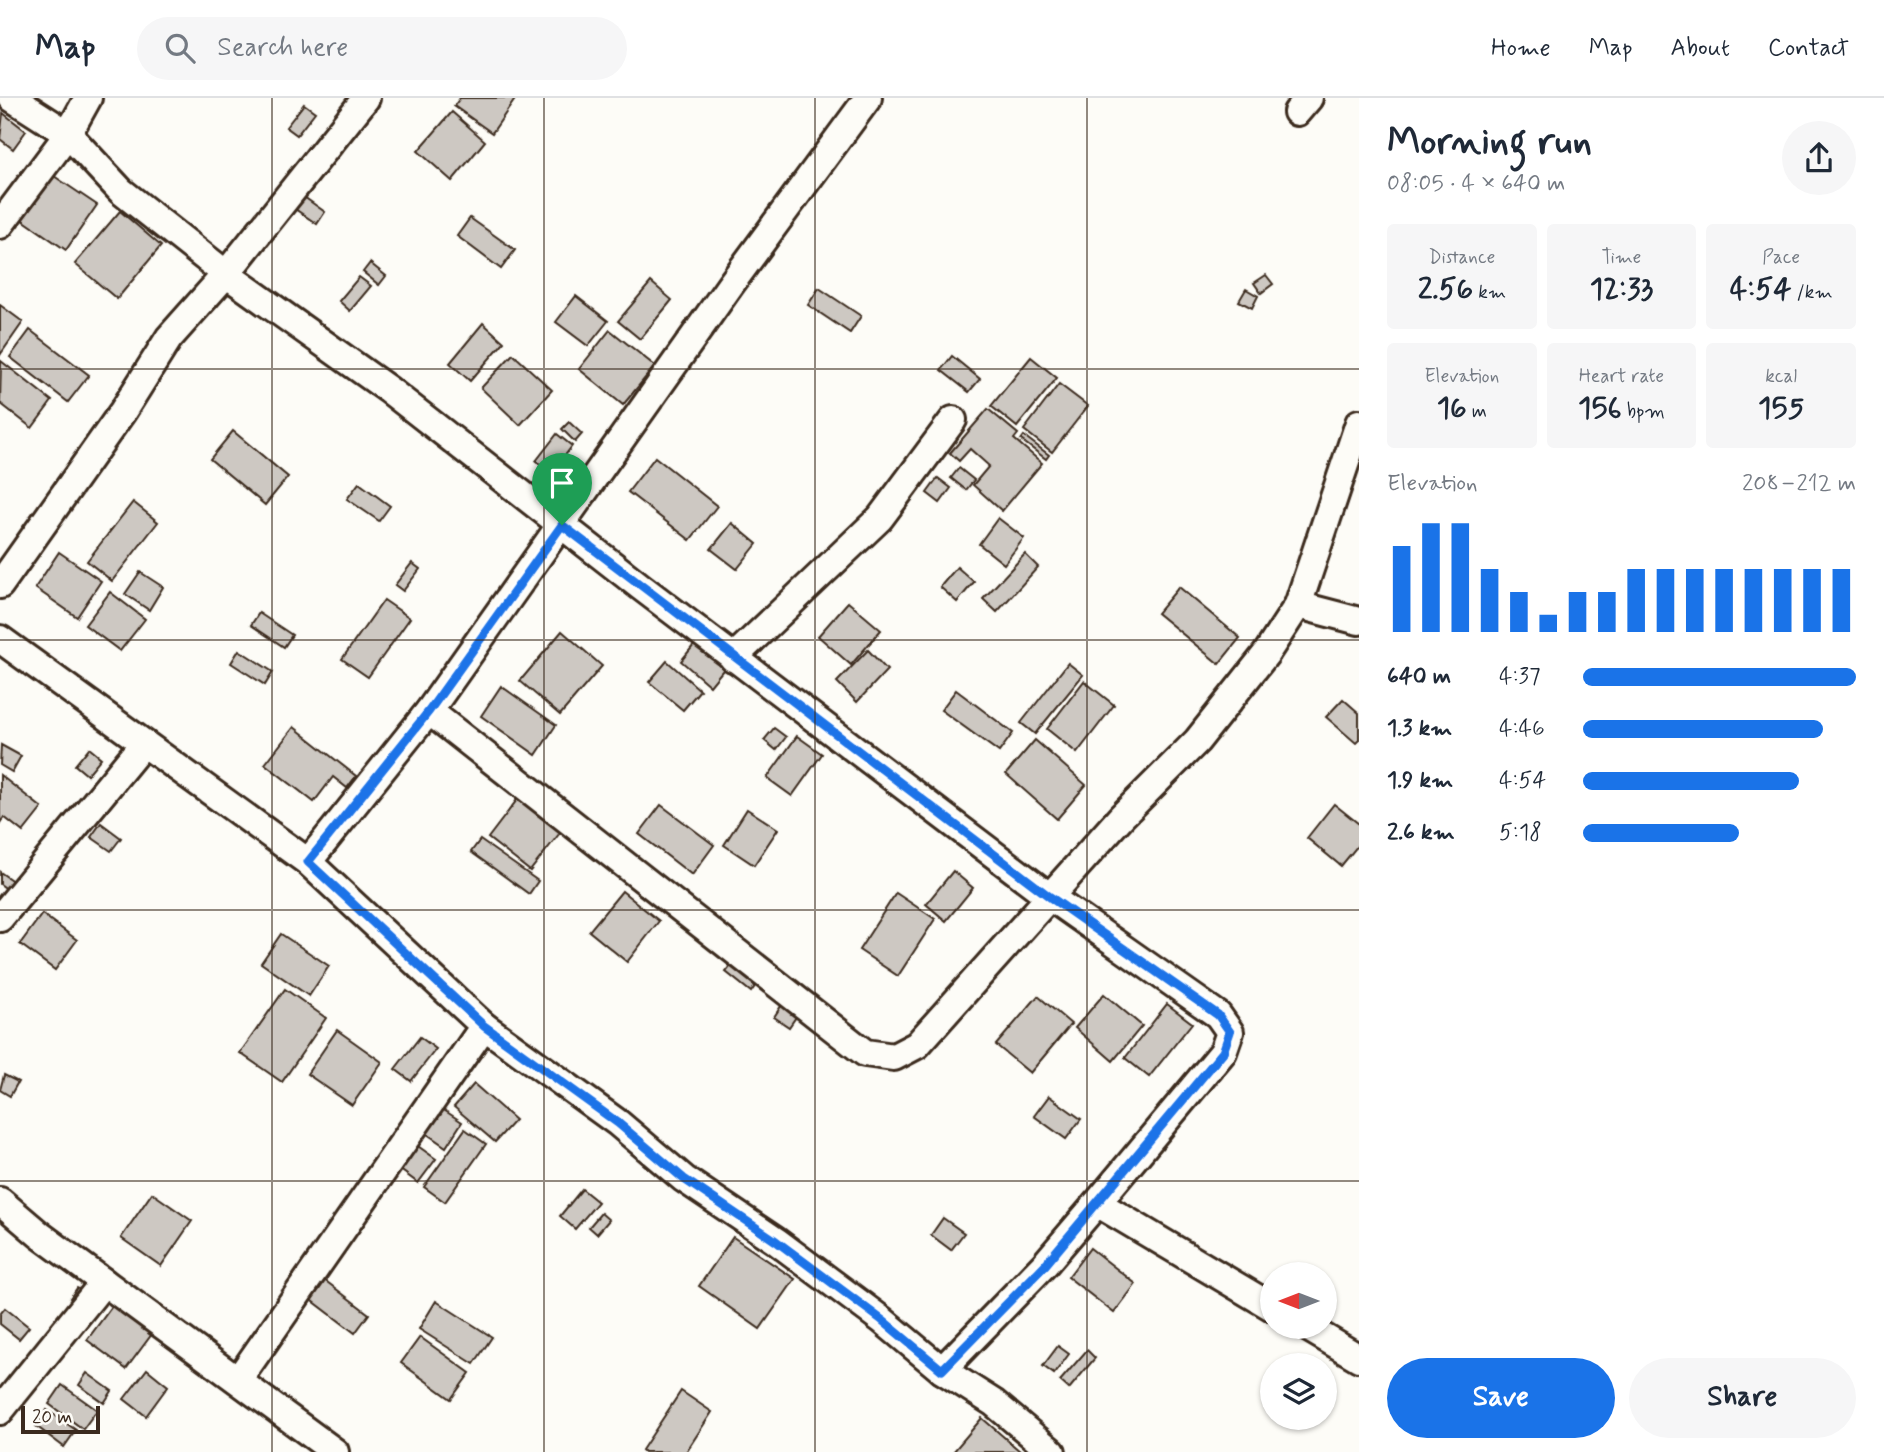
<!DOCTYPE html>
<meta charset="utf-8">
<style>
:root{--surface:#fff;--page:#f6f6f7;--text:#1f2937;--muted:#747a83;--line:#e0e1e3;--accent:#1a73e8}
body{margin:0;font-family:Mynerve,sans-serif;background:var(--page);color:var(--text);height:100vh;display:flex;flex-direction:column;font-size:26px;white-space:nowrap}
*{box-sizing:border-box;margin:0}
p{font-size:23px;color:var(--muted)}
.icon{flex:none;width:38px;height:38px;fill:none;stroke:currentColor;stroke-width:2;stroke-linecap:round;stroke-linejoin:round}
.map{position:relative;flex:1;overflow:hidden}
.details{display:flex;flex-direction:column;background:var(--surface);width:525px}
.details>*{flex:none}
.needle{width:46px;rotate:270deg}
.controls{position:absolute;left:1260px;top:1164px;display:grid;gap:14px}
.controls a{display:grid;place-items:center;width:77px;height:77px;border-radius:50%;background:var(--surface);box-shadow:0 2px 5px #0004;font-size:35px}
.scale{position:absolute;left:21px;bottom:18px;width:79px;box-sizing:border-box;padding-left:7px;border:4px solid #3b2a1e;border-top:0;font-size:19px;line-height:24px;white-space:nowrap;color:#3b2a1e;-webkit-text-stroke:5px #fdfcf7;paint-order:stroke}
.pin{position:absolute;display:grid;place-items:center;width:60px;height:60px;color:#fff;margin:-72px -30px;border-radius:50% 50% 50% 0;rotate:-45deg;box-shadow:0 0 7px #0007}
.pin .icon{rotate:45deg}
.round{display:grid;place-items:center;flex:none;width:74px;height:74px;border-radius:37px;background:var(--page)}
.headline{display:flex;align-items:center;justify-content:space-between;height:119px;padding:0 28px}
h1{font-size:38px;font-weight:800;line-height:52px}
.stats{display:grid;grid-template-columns:repeat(3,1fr);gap:10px;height:119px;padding:7px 28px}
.stats div{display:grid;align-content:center;border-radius:7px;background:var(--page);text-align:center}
.stats b{font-size:30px;font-weight:800}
.stats small{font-size:19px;font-weight:400}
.stats p{font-size:19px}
.chart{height:196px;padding:14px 28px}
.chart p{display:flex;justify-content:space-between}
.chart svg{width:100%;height:126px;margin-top:7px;stroke:var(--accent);stroke-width:6}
.button{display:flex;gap:14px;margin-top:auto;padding:14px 28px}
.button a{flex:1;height:80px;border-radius:42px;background:var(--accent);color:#fff;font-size:28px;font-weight:800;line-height:80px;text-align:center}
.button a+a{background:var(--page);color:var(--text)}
ul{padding:0 28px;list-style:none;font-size:23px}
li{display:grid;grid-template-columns:112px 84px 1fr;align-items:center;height:52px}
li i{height:18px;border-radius:9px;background:var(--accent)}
header{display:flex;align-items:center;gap:42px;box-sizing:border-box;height:98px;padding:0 35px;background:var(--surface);border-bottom:2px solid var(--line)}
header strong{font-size:33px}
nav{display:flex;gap:38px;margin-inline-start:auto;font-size:24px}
.search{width:490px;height:63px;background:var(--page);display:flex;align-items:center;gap:18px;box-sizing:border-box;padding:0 24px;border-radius:38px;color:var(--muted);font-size:26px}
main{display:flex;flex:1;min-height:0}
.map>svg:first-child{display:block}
</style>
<header>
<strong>Map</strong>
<div class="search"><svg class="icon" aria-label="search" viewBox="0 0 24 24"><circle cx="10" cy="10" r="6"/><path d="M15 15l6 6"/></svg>Search here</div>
<nav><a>Home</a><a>Map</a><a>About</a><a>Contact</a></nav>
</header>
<main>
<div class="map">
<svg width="1359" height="1354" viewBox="0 0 1359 1354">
<rect width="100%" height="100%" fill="#fdfcf7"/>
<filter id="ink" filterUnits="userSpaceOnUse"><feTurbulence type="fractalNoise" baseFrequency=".0143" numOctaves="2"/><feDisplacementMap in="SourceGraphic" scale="14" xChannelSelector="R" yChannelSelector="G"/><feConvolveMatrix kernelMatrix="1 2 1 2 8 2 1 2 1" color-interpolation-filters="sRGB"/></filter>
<g filter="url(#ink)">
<g fill="#cdc8c2" stroke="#3b2a1e" stroke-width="2">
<polygon points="460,0 516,0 492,35 454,8"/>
<polygon points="304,6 315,14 297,37 286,29"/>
<polygon points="452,14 485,43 452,83 418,53"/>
<polygon points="3,15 26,33 13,51 0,41"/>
<polygon points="51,76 97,107 66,152 20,120"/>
<polygon points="304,99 325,114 317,126 295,111"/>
<polygon points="120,113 161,148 117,201 75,166"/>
<polygon points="470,120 515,152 501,171 457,138"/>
<polygon points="370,165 386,178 379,187 363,174"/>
<polygon points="1266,177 1273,186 1261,195 1254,185"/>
<polygon points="359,179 371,188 350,213 339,203"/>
<polygon points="651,184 672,202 640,241 618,223"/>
<polygon points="819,190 861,218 850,235 808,207"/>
<polygon points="1246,191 1258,198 1252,210 1239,203"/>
<polygon points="576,198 608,223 588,248 556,224"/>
<polygon points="0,207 23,224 0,257"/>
<polygon points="483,225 504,244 470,283 450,265"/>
<polygon points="30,232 89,277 68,304 10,259"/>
<polygon points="610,232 655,268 623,307 579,271"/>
<polygon points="513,256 552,292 520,327 481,290"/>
<polygon points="952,258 980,281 969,294 941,272"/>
<polygon points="1031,259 1057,280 1017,329 991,308"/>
<polygon points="1,263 52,303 32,330 0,305"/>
<polygon points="1059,286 1088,308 1052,354 1024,332"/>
<polygon points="988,311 1018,336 1014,341 1042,365 1002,413 973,387 989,368 970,351 959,363 950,355"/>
<polygon points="569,324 582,336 575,344 562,331"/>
<polygon points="233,333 288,379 265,407 210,361"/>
<polygon points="557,336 572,348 552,375 536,363"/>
<polygon points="1024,338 1049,357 1046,361 1021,342"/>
<polygon points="655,359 717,408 690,442 628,394"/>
<polygon points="571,362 585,375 573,388 559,375"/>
<polygon points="959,370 974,382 966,392 951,380"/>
<polygon points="938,380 951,390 940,405 927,395"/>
<polygon points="359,385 390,408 379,423 347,401"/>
<polygon points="133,404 158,424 112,483 87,463"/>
<polygon points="998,420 1024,440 1004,466 979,446"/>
<polygon points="732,425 757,446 737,471 711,451"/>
<polygon points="59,454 101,483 77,519 35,490"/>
<polygon points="1025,456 1038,469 997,514 983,501"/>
<polygon points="412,465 420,471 403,493 395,487"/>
<polygon points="957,469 974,484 957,504 940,489"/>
<polygon points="140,474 163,489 149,512 125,496"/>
<polygon points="1179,489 1240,540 1219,566 1157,515"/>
<polygon points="110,494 145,521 120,553 85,527"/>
<polygon points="384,502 410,520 368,579 342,561"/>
<polygon points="848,504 881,532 851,567 818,538"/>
<polygon points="259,515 292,537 284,549 251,527"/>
<polygon points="562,533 602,568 560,617 520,583"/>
<polygon points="698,542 727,567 710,588 681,563"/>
<polygon points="239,552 273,574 265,587 231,565"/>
<polygon points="868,552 887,572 857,604 837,584"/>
<polygon points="667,563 700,592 683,612 649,584"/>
<polygon points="1068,565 1083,577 1035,636 1021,625"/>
<polygon points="1084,583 1114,607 1077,655 1047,631"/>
<polygon points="501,588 556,627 536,657 481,618"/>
<polygon points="956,592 1013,635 999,654 941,612"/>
<polygon points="1343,601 1359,615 1359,642 1356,645 1326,619"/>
<polygon points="294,629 356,678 347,690 333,679 314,704 265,666"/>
<polygon points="774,630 786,639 776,652 764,642"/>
<polygon points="797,638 822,656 792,698 767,680"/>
<polygon points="1035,642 1086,687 1057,721 1006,676"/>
<polygon points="1,647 21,658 12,674 0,667"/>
<polygon points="89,650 101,660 87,677 75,667"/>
<polygon points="0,677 42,710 23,734 4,719 0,725"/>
<polygon points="520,698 563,731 530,773 488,740"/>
<polygon points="1334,706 1359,726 1359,746 1341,768 1307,740"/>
<polygon points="661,707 714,747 692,777 639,736"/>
<polygon points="747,711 778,731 754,767 724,747"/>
<polygon points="101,725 121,740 111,753 91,739"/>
<polygon points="480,742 538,783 529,796 471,754"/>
<polygon points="953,773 973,790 946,823 926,806"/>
<polygon points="0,774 14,784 8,792 0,786"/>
<polygon points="622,793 659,823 627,864 589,833"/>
<polygon points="896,795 935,821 898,878 859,852"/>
<polygon points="42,816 77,842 55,872 20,846"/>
<polygon points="281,836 329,868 309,898 261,865"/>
<polygon points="739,858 763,877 751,894 726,874"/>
<polygon points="285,891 326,920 282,984 240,955"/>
<polygon points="1104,896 1142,928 1113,963 1075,930"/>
<polygon points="1038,898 1071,926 1030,975 996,947"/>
<polygon points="783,905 798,916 789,929 774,919"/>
<polygon points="1167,906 1192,925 1149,979 1125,960"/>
<polygon points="337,932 382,964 352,1007 307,976"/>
<polygon points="420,939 436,951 411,983 395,971"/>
<polygon points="4,977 18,984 10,998 0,992"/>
<polygon points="474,986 515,1022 495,1044 454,1009"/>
<polygon points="1049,998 1081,1021 1066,1041 1034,1018"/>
<polygon points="433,1005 462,1024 446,1049 417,1029"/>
<polygon points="465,1031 486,1046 445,1104 424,1089"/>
<polygon points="408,1041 436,1061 418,1085 391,1065"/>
<polygon points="582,1091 598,1104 575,1131 560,1118"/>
<polygon points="152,1095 192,1123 161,1168 121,1140"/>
<polygon points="601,1115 609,1122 597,1136 589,1129"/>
<polygon points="943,1120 964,1135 951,1152 931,1137"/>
<polygon points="733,1139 795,1181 760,1231 699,1188"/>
<polygon points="1090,1150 1136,1186 1114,1215 1068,1179"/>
<polygon points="323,1181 369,1216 355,1235 309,1200"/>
<polygon points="77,1190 86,1195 78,1206 70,1200"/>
<polygon points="436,1203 492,1239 474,1266 419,1231"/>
<polygon points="113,1207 152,1236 126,1271 87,1242"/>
<polygon points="5,1210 29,1229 19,1241 0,1226 0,1216"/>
<polygon points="420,1239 470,1275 451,1301 401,1265"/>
<polygon points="1058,1248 1069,1256 1054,1276 1043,1268"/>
<polygon points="1087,1252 1095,1260 1069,1291 1060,1283"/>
<polygon points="147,1271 168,1288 146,1318 124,1301"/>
<polygon points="87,1275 112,1293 104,1305 79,1287"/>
<polygon points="62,1287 97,1312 83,1331 49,1306"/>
<polygon points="681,1293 712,1314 686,1354 644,1354 642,1352"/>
<polygon points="47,1312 76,1332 64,1349 36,1328"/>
<polygon points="982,1320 1021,1354 953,1354"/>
</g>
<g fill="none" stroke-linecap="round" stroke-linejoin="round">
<defs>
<g id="minor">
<polyline points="12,0 68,36 121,93 226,176 389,292 641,489 1050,799 1218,917 1230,934 1223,954 1097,1105"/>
<polyline points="1297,14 1309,0"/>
<polyline points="0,127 68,36 88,0"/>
<polyline points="0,487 123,313 169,240 226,176 366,0"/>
<polyline points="1298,507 1359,523"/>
<polyline points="0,541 308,764 484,928 618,1025 684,1081 776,1143 882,1222 942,1272 994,1305 1052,1354"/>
<polyline points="733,560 880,420 953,322"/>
<polyline points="429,613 865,955 894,959 917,947 1122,718 1197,643 1266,556 1298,507 1359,325"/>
<polyline points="308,764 429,613 731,186 868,0"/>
<polyline points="0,820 143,646"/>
<polyline points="0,1103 40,1137 335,1354"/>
<polyline points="1305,1228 1359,1260"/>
<polyline points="942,1272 1045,1166 1097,1105 1272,1209"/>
<polyline points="238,1282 484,928"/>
<polyline points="0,1313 104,1184"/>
</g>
</defs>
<use href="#minor" stroke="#3b2a1e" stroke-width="32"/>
<use href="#minor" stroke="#fdfcf7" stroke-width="26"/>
</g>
</g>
<g fill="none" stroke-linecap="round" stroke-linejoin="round" filter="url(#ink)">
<defs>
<polygon id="route" points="562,427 1050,799 1218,917 1230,934 1223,954 1045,1167 942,1272 882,1222 776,1143 684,1081 618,1025 484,928 308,764 429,613"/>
</defs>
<use href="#route" stroke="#fff" stroke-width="14"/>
<use href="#route" stroke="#1a73e8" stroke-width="9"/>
</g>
<path fill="none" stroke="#3b2a1e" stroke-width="2" stroke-opacity="0.55" d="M272 0V1354M544 0V1354M815 0V1354M1087 0V1354M0 271H1359M0 542H1359M0 812H1359M0 1083H1359"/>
</svg>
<div class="controls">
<a><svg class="needle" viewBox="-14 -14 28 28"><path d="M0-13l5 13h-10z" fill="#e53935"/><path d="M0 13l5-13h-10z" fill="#747a83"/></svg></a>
<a><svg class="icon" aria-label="layers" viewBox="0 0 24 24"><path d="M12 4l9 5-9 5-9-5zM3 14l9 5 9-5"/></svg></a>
</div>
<div class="scale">20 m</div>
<div class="pin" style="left:562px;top:427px;background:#1e9e55"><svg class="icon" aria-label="arrive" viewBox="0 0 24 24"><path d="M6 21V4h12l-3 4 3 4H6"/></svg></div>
</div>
<section class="details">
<div class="headline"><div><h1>Morning run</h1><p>08:05 · 4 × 640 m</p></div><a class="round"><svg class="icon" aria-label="share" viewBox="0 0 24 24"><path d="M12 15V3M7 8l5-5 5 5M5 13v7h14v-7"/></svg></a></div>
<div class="stats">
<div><p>Distance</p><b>2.56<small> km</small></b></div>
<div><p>Time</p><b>12:33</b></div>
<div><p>Pace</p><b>4:54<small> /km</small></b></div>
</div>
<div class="stats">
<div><p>Elevation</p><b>16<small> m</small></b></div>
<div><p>Heart rate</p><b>156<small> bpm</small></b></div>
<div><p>kcal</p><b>155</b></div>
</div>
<div class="chart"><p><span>Elevation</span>208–212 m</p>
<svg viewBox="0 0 160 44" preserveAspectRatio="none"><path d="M5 44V14M15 44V6M25 44V6M35 44V22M45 44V30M55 44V38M65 44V30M75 44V30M85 44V22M95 44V22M105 44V22M115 44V22M125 44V22M135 44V22M145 44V22M155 44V22"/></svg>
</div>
<ul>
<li><b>640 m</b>4:37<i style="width:100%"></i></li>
<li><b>1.3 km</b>4:46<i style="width:88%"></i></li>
<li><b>1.9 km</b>4:54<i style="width:79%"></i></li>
<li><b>2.6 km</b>5:18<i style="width:57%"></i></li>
</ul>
<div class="button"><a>Save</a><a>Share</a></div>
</section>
</main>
